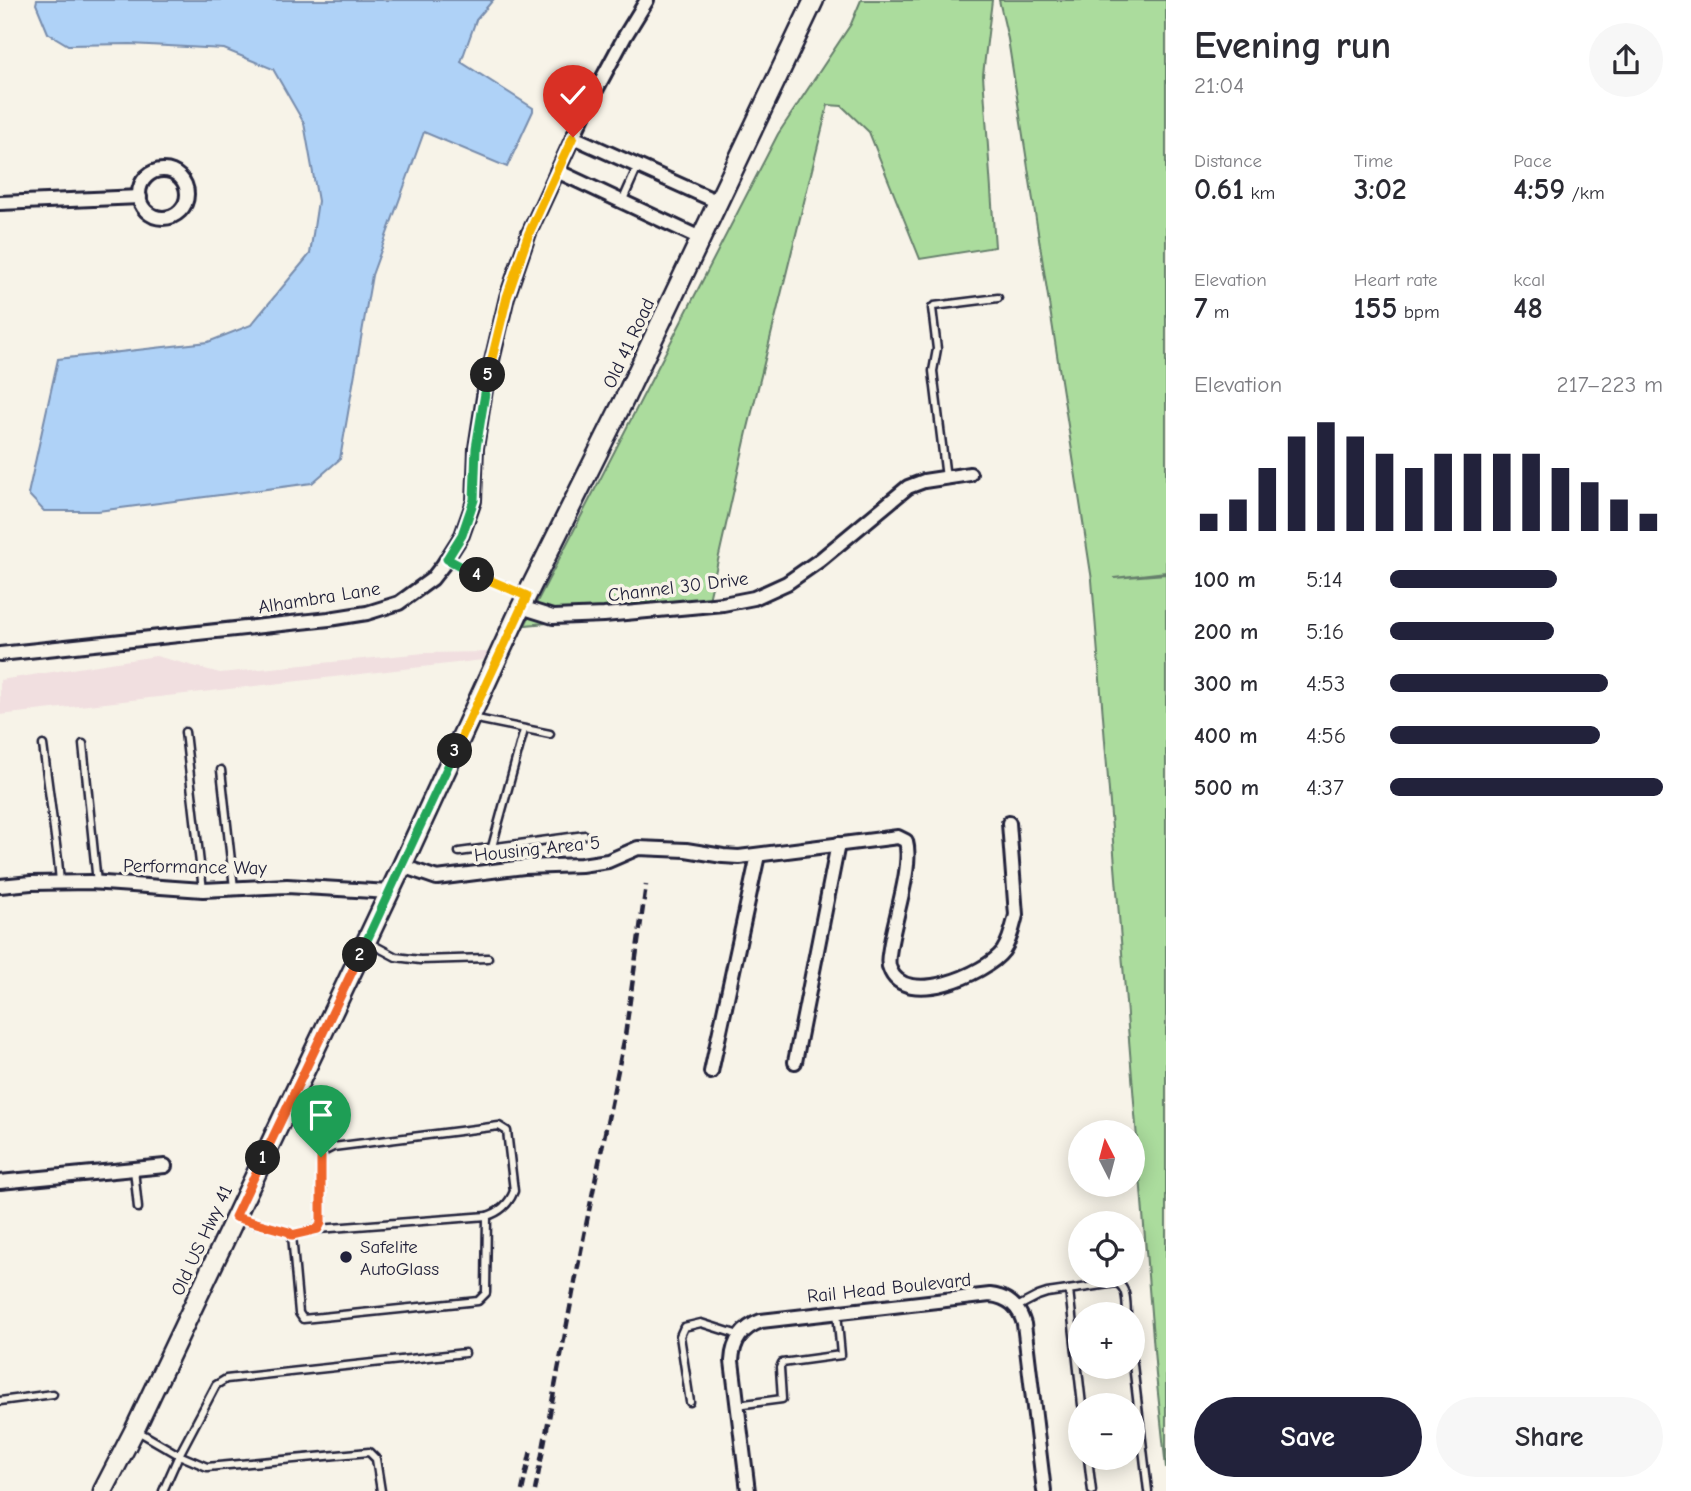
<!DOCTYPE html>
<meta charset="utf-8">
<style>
:root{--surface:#fff;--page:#f7f7f7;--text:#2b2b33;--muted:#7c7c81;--accent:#22223b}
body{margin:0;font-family:"Comic Neue",sans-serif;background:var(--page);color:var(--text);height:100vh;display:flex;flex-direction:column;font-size:26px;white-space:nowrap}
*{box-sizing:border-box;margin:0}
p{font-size:23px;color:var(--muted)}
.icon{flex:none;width:38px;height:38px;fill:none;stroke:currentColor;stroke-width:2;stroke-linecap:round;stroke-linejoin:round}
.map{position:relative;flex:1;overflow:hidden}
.panel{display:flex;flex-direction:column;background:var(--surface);width:525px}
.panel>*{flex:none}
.needle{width:46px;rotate:354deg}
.controls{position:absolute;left:1068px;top:1120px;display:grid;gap:14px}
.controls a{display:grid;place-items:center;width:77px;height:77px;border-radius:50%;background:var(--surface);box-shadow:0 4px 18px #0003;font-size:35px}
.pin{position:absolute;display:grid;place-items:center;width:60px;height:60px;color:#fff;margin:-72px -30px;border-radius:50% 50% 50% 0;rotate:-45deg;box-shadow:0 0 7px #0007}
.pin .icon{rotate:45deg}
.km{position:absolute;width:35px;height:35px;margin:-18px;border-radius:50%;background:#222;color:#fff;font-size:19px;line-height:35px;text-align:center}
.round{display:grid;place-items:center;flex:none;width:74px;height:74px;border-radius:37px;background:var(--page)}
.summary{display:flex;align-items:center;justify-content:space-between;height:119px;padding:0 28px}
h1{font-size:38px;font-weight:700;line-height:52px}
.metrics{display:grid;grid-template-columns:repeat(3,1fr);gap:10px;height:119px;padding:7px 28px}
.metrics div{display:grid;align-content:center}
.metrics b{font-size:30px;font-weight:700}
.metrics small{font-size:19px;font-weight:400}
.metrics p{font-size:19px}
.chart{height:196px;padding:14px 28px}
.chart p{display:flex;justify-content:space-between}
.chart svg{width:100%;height:126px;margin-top:7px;stroke:var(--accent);stroke-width:6}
.primary-button{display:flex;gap:14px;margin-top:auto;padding:14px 28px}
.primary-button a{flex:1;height:80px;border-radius:42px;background:var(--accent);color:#fff;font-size:28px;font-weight:700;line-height:80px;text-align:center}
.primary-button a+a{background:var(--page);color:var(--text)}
ul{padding:0 28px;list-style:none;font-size:23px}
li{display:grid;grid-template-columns:112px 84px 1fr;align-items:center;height:52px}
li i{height:18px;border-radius:9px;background:var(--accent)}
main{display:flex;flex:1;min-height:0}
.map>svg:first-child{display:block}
</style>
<main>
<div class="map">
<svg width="1166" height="1491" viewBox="0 0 1166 1491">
<rect width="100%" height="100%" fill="#f7f3e8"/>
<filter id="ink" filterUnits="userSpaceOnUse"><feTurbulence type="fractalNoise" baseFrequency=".0143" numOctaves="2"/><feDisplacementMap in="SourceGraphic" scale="14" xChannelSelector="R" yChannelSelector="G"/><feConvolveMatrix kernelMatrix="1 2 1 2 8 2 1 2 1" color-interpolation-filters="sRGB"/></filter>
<g filter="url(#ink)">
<polygon fill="#f1dfe0" points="489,652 483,660 0,715 0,680 156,656 220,673 424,653"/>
<g fill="#abdc9d" stroke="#667f6c" stroke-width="2">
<polygon points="861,0 992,0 983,75 995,247 920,259 869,132 842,106 828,105 747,432 709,600 655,613 525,625 778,134 851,24"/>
<polygon points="999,0 1166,0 1166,572 1114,578 1166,574 1166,1468 1156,1375 1092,580 1008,39"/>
</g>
<polygon fill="#afd2f7" stroke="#778cac" stroke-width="2" points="37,0 493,0 476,20 461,62 533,108 533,111 507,167 424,132 372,275 340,459 312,483 98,511 44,511 28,494 58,359 208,342 251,325 310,254 318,201 304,123 273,69 224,49 130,44 68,45 48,33 36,4"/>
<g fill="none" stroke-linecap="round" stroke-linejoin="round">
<defs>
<g id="lane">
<polyline points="622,202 638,166"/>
<polyline points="946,478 933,371 937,349 932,308 934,306 998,298"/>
<polyline points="447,559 481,577 525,595"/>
<polyline points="472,718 550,734"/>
<polyline points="185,732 203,890"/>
<polyline points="83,744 97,883"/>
<polyline points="43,745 58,860 60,882"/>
<polyline points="221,770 234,888"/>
<polyline points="492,847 524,730"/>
<polyline points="459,852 585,835"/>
<polyline points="368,942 396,957 420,960 488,958"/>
<polyline points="134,1169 138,1208"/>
<path d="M237 1218 289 1232 292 1235 299 1313 303 1319 478 1301 486 1293 487 1216C500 1212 509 1204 514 1191L507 1131 499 1126 333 1147 323 1152 321 1157V1223L318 1229 292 1235"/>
<polyline points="318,1229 487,1216"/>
<polyline points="1069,1290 1082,1405"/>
<path d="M1017 1307 1038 1296 1047 1293 1116 1283C1128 1287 1126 1303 1127 1314"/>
<polyline points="1132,1356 1148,1491"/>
<polyline points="0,1401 53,1394"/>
<polyline points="690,1402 680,1336 684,1327 701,1323 739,1335"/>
<polyline points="737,1405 782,1399 780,1368 782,1363 841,1355 837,1312"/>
<polyline points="136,1430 179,1455 207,1467 369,1452 376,1459 381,1491"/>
<polyline points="1088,1458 1092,1491"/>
<polyline points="163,1491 179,1455 216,1385 226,1379 465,1353"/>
</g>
<g id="street">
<polyline points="573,137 718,202"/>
<circle cx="163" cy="194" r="24"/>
<polyline points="557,171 700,238"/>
<polyline points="0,203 140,197"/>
<polyline points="521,607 553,617 604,615 723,604 754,598 787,583 820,560 908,487 924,481 970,474"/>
<polyline points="0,654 329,619 367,613 399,603 432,579 443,565 462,535 474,501 476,448 485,390 507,297 529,233 587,107 625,36 647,0"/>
<path d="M402 866 437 878 524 867 581 865 608 861 638 848 686 850 723 856 739 857 898 837 906 841C913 866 894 920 890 948 889 955 887 963 890 969 904 1008 986 974 1003 951 1010 941 1013 927 1016 915L1009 823"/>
<polyline points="0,886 31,883 90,882 203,890 287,886 390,892"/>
<polyline points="795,1062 838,844"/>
<polyline points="711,1072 758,855"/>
<polyline points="0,1182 165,1166"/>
<path d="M748 1491 732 1361C733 1341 742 1328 761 1321L990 1295C1009 1297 1019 1307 1024 1324L1044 1491"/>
</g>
<polyline id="secondary" points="103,1491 135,1429 402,866 521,607 624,400 814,0"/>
</defs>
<use href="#lane" stroke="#22223b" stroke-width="11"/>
<use href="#street" stroke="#22223b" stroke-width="18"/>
<use href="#secondary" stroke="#22223b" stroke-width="23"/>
<use href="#lane" stroke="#f7f3e8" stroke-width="6"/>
<use href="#street" stroke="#f7f3e8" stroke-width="12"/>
<use href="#secondary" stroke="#f7f3e8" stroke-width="18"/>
<g stroke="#22223b" stroke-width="4.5" stroke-dasharray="10 5" stroke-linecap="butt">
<polyline points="522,1491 531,1450"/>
<polyline points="535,1491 584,1235 625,1036 646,885"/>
</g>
</g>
</g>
<g fill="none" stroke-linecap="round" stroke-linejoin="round" filter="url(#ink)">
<defs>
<polyline id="split-1" points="263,1158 235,1217 289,1232 292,1235 318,1229 321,1223 321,1157"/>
<polyline id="split-2" points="263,1158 360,955"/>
<polyline id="split-3" points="360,955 455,751"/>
<polyline id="split-4" points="455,751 527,596 477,575"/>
<polyline id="split-5" points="477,575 447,559 462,535 474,500 476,448 488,375"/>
<polyline id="split-6" points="488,375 507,297 529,233 573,137"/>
</defs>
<use href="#split-1" stroke="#fff" stroke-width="14"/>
<use href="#split-2" stroke="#fff" stroke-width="14"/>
<use href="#split-3" stroke="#fff" stroke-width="14"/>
<use href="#split-4" stroke="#fff" stroke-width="14"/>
<use href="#split-5" stroke="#fff" stroke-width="14"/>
<use href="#split-6" stroke="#fff" stroke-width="14"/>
<use href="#split-1" stroke="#f0652b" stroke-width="9"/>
<use href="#split-2" stroke="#f0652b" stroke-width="9"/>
<use href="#split-3" stroke="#22a559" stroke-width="9"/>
<use href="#split-4" stroke="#f5b400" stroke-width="9"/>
<use href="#split-5" stroke="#22a559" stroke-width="9"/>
<use href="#split-6" stroke="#f5b400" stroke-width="9"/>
</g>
<circle fill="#22223b" stroke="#f7f3e8" stroke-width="2.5" cx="346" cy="1257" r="7"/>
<g text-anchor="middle" stroke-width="7" stroke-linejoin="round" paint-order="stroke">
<g font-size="19" fill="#22223b" stroke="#f7f3e8">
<text transform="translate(628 343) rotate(-65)" y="7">Old 41 Road</text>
<text transform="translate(678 586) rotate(-7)" y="7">Channel 30 Drive</text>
<text transform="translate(319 597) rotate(-9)" y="7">Alhambra Lane</text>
<text transform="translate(537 848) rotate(-6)" y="7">Housing Area 5</text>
<text transform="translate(195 866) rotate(1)" y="7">Performance Way</text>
<text transform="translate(201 1240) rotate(-65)" y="7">Old US Hwy 41</text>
<text transform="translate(889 1287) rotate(-6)" y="7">Rail Head Boulevard</text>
</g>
<g font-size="19" fill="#22223b" stroke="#f7f3e8" text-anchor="start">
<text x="360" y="1253">Safelite<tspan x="360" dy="22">AutoGlass</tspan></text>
</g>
</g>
</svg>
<div class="controls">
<a><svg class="needle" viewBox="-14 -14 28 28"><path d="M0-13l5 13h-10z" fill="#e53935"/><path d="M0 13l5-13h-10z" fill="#7c7c81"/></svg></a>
<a><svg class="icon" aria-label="locate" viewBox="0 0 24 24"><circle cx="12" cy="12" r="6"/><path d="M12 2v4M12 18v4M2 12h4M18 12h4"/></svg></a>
<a>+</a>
<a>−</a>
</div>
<div class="pin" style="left:321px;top:1157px;background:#1e9e55"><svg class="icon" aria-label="arrive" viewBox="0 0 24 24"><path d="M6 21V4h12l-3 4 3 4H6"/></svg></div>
<div class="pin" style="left:573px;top:137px;background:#d93025"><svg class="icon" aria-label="check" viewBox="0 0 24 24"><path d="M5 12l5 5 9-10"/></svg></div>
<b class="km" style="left:263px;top:1158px">1</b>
<b class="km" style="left:360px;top:955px">2</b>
<b class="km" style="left:455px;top:751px">3</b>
<b class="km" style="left:477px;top:575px">4</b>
<b class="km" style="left:488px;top:375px">5</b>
</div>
<section class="panel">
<div class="summary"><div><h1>Evening run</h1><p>21:04</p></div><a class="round"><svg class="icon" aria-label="share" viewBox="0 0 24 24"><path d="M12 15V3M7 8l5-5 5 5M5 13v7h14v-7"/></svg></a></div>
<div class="metrics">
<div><p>Distance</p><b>0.61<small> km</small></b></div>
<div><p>Time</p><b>3:02</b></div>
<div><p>Pace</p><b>4:59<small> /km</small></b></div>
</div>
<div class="metrics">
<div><p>Elevation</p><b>7<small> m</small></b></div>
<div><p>Heart rate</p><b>155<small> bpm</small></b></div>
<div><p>kcal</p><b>48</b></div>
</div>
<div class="chart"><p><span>Elevation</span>217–223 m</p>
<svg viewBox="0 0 160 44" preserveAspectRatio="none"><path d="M5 44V38M15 44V33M25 44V22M35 44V11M45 44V6M55 44V11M65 44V17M75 44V22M85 44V17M95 44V17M105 44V17M115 44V17M125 44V22M135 44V27M145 44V33M155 44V38"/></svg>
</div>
<ul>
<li><b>100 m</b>5:14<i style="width:61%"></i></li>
<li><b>200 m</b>5:16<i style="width:60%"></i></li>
<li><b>300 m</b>4:53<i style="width:80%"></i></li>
<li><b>400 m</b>4:56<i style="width:77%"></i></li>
<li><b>500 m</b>4:37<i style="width:100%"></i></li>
</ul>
<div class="primary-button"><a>Save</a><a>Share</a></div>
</section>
</main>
